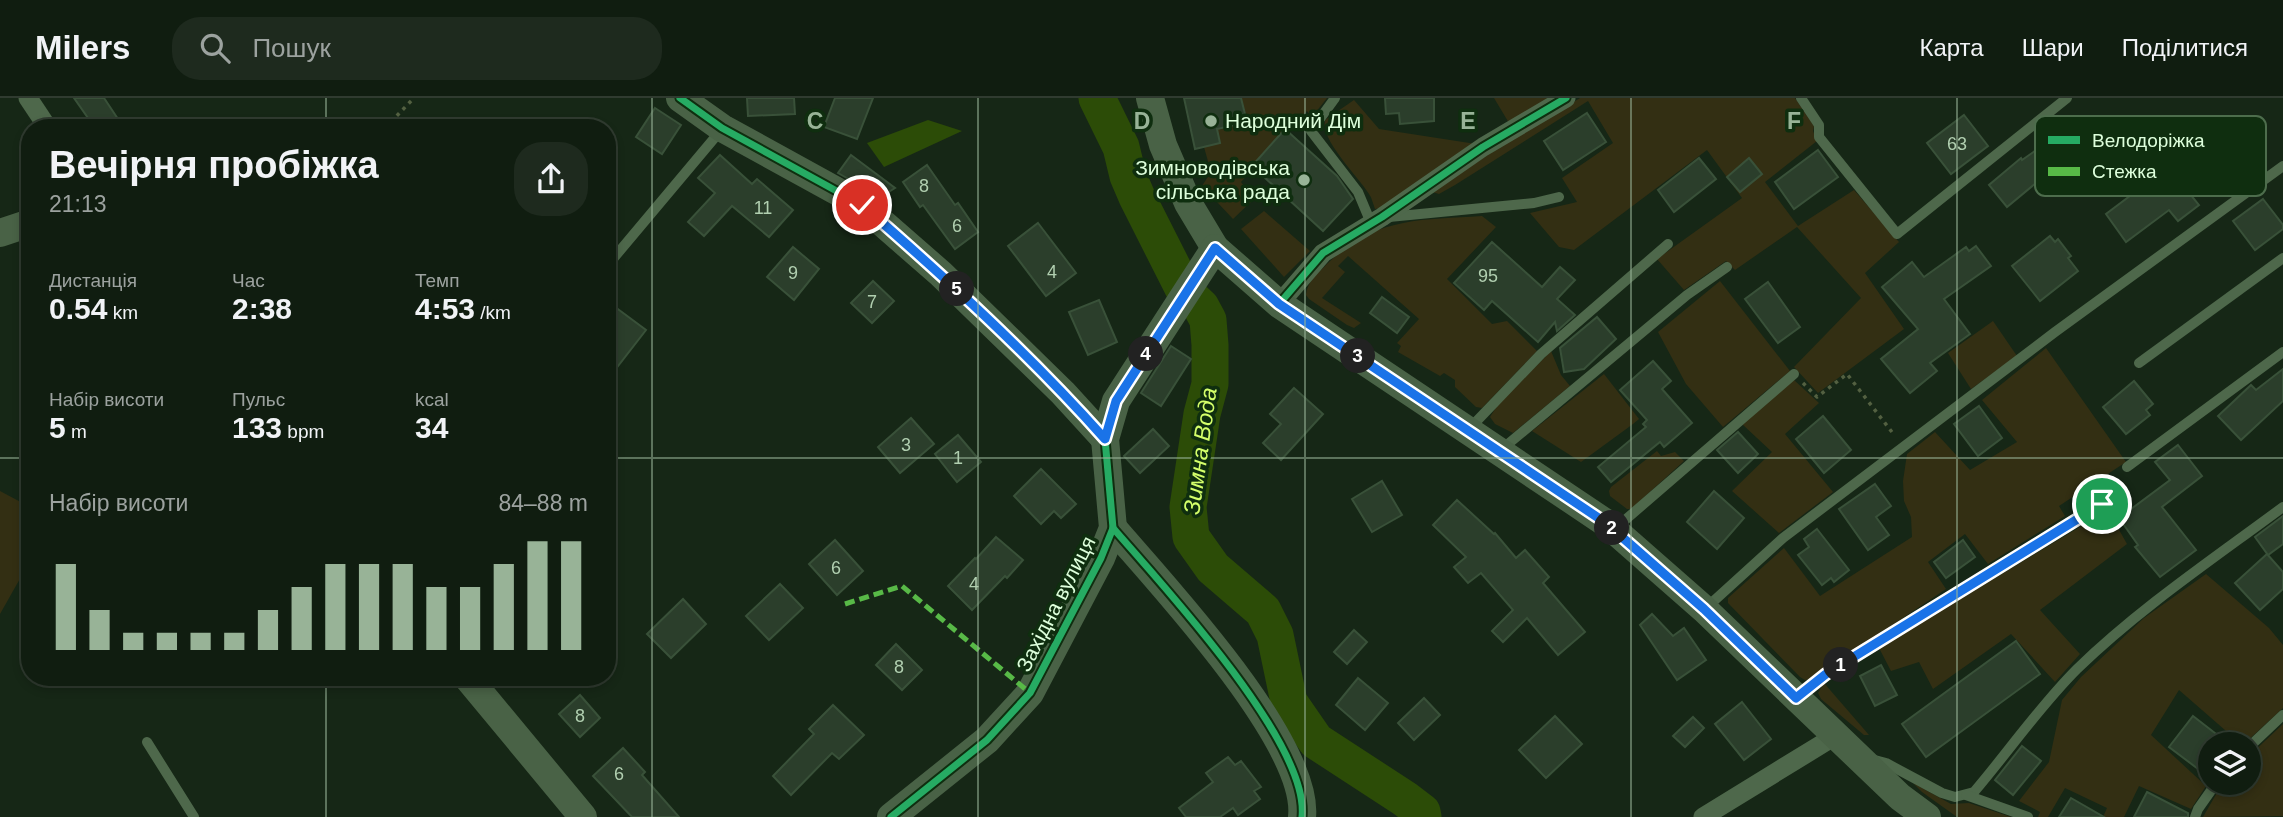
<!DOCTYPE html>
<html lang="uk">
<meta charset="utf-8">
<style>
:root{--surface:#101d10;--page:#1e2a1e;--text:#f1f3f6;--muted:#9ca29f;--line:#303b30;--accent:#98b397}
body{margin:0;font-family:Helvetica,sans-serif;background:var(--page);color:var(--text);height:100vh;display:flex;flex-direction:column;font-size:26px;white-space:nowrap}
*{box-sizing:border-box;margin:0}
p{font-size:23px;color:var(--muted)}
.icon{flex:none;width:38px;height:38px;fill:none;stroke:currentColor;stroke-width:2;stroke-linecap:round;stroke-linejoin:round}
.map{position:relative;flex:1;overflow:hidden}
.drawer{position:absolute;left:21px;top:21px;width:595px;height:567px;display:flex;flex-direction:column;background:var(--surface);border-radius:28px;box-shadow:0 4px 10px #0003,0 0 0 2px var(--line)}
.drawer>*{flex:none}
.fabs{position:absolute;left:2198px;top:634px;display:grid;gap:14px}
.fabs a{display:grid;place-items:center;width:63px;height:63px;border-radius:50%;background:var(--surface);box-shadow:0 4px 10px #0003,0 0 0 2px var(--line);font-size:35px}
.pin{position:absolute;display:grid;place-items:center;width:60px;height:60px;color:#fff;margin:-30px;border:4px solid #fff;border-radius:50%;box-shadow:0 2px 7px #0007}
.km{position:absolute;width:35px;height:35px;margin:-18px;border-radius:50%;background:#222;color:#fff;font-size:19px;line-height:35px;text-align:center}
.round{display:grid;place-items:center;flex:none;width:74px;height:74px;border-radius:28px;background:var(--page)}
.headline{display:flex;align-items:center;justify-content:space-between;height:119px;padding:0 28px}
h1{font-size:38px;font-weight:600;line-height:52px}
.figures{display:grid;grid-template-columns:repeat(3,1fr);gap:10px;height:119px;padding:7px 28px}
.figures div{display:grid;align-content:center}
.figures b{font-size:30px;font-weight:600}
.figures small{font-size:19px;font-weight:400}
.figures p{font-size:19px}
.chart{height:196px;padding:14px 28px}
.chart p{display:flex;justify-content:space-between}
.chart svg{width:100%;height:126px;margin-top:7px;stroke:var(--accent);stroke-width:6}
header{display:flex;align-items:center;gap:42px;box-sizing:border-box;height:98px;padding:0 35px;background:var(--surface);border-bottom:2px solid var(--line)}
header strong{font-size:33px}
nav{display:flex;gap:38px;margin-inline-start:auto;font-size:24px}
.search{width:490px;height:63px;background:var(--page);display:flex;align-items:center;gap:18px;box-sizing:border-box;padding:0 24px;border-radius:28px;color:var(--muted);font-size:26px}
.map>svg:first-child{display:block}
</style>
<header>
<strong>Milers</strong>
<div class="search"><svg class="icon" aria-label="search" viewBox="0 0 24 24"><circle cx="10" cy="10" r="6"/><path d="M15 15l6 6"/></svg>Пошук</div>
<nav><a>Карта</a><a>Шари</a><a>Поділитися</a></nav>
</header>
<div class="map">
<svg width="2283" height="719" viewBox="0 0 2283 719">
<rect width="100%" height="100%" fill="#162716"/>
<g fill="#332f13">
<polygon points="1215,0 1327,0 1312,19 1307,13 1241,84 1254,101 1233,121 1202,88 1211,74 1202,42"/>
<polygon points="1494,0 1550,0 1509,25"/>
<polygon points="1580,0 1795,0 1814,28 1813,33 1817,43 1765,84 1798,128 1854,92 1899,144 1865,175 1904,231 1818,295 1794,269 1861,200 1797,129 1735,172 1726,163 1684,192 1657,161 1742,100 1707,52 1574,152 1559,149 1530,115 1577,104 1562,80 1613,45 1588,3 1455,87 1439,96 1432,94 1489,56"/>
<path d="M1354 2 1379 31 1476 46 1386 109 1375 111C1373 106 1372 100 1369 96 1358 78 1320 42 1325 22Z"/>
<polygon points="1264,113 1310,153 1284,179 1241,131"/>
<path d="M1482 118 1496 129 1447 181 1492 226 1507 223 1537 253 1482 310 1476 309 1455 289V282L1444 275 1440 278 1398 254 1401 248 1397 245 1419 221 1348 158 1338 168 1345 174 1322 200 1361 225 1354 230 1347 227 1309 201 1306 197C1307 184 1318 175 1327 166 1375 119 1419 122 1482 118Z"/>
<polygon points="1720,183 1790,273 1723,329 1686,286 1658,234"/>
<polygon points="1993,223 2017,258 1971,291 1948,255"/>
<polygon points="2046,250 2126,364 2059,408 2065,418 1988,466 1965,436 1928,464 1946,491 1812,581 1805,582 1800,579 1728,505 1728,500 1784,450 1820,498 1912,439 1911,419 1904,403 1903,383 1907,356 1935,334 1970,372 2017,344 1982,302"/>
<polygon points="1551,253 1561,277 1570,288 1513,335 1495,326 1490,319 1497,308"/>
<polygon points="1604,276 1639,321 1633,326 1581,364 1532,333"/>
<polygon points="1794,282 1819,305 1785,336 1833,394 1779,435 1732,393 1772,354 1742,326"/>
<polygon points="1657,353 1661,358 1675,354 1684,363 1631,411 1627,411 1610,398 1609,393 1611,389"/>
<polygon points="0,393 30,409 30,463 0,516"/>
<polygon points="2108,412 2127,446 2040,512 2080,556 2055,584 2011,536 1933,591 1919,564 1891,573 1879,550"/>
<polygon points="2206,476 2269,530 2283,547 2283,610 2244,646 2241,646 2179,592 2151,637 2206,688 2191,711 2139,688 2124,719 2103,719 2107,710 2065,690 2048,719 2038,719 2040,714 2019,703 2049,664 2062,602 2081,579 2144,520"/>
<polygon points="1824,585 1869,637 1864,637 1821,601 1818,595"/>
<polygon points="2283,626 2283,718 2203,719 2218,693 2225,684 2249,684 2249,658"/>
<polygon points="1913,685 1951,706 1969,705 2011,719 1957,719 1922,694"/>
</g>
<polygon fill="#2c4c07" points="928,22 962,33 884,69 867,45"/>
<g fill="none" stroke-linecap="round" stroke-linejoin="round">
<polyline stroke="#2c4c07" stroke-width="37" points="1097,0 1121,49 1128,78 1137,99 1185,194 1201,209 1208,222 1210,247 1210,286 1202,316 1188,409 1191,439 1213,470 1263,513 1275,537 1289,604 1316,643 1405,701 1422,714 1423,719"/>
</g>
<g fill="#2b3e2b" stroke="#395139" stroke-width="2">
<polygon points="74,0 104,0 124,30 95,30"/>
<polygon points="747,0 794,0 795,16 748,18"/>
<polygon points="835,0 873,0 857,41 824,29"/>
<polygon points="1184,0 1241,0 1245,16 1233,19 1235,27 1217,31 1220,45 1195,51"/>
<polygon points="1385,0 1434,0 1434,23 1400,26 1399,15 1386,16"/>
<polygon points="655,10 681,27 662,56 636,39"/>
<polygon points="1587,15 1606,44 1563,72 1544,43"/>
<polygon points="1964,17 1988,48 1951,76 1927,45"/>
<polygon points="2082,20 2101,47 2065,73 2060,65 2007,109 1989,87 2021,60 2022,62"/>
<polygon points="1285,31 1337,78 1353,101 1323,133 1252,68"/>
<polygon points="2168,34 2185,55 2168,69 2199,107 2178,123 2169,112 2126,144 2106,116 2151,82 2134,62"/>
<polygon points="1818,52 1838,79 1794,111 1775,84"/>
<polygon points="720,57 752,86 757,81 793,112 769,139 732,108 704,138 688,124 715,95 698,80"/>
<polygon points="851,57 895,90 879,100 870,93 838,75"/>
<polygon points="1699,60 1716,81 1674,114 1658,92"/>
<polygon points="1749,60 1762,76 1740,94 1727,79"/>
<polygon points="927,67 955,107 958,105 978,134 955,151 923,107 920,109 903,84"/>
<polygon points="2263,101 2283,127 2283,131 2255,152 2233,123"/>
<polygon points="1038,125 1076,175 1046,198 1008,148"/>
<polygon points="2050,138 2055,144 2058,141 2071,158 2068,160 2078,173 2040,203 2012,168"/>
<polygon points="1492,144 1542,189 1560,169 1575,182 1557,201 1575,217 1557,233 1555,224 1538,244 1492,203 1484,212 1454,185"/>
<polygon points="1976,148 1991,168 1944,201 1970,236 1930,265 1937,273 1910,295 1881,261 1918,231 1882,189 1912,164 1924,179 1966,149 1969,153"/>
<polygon points="793,149 819,171 794,202 767,179"/>
<polygon points="873,183 894,203 872,225 851,205"/>
<polygon points="1768,184 1800,229 1778,245 1745,201"/>
<polygon points="1382,199 1409,219 1397,235 1370,215"/>
<polygon points="1099,202 1117,244 1088,257 1069,214"/>
<polygon points="607,203 646,232 618,268 607,259"/>
<polygon points="1597,219 1616,241 1584,271 1564,274 1560,250"/>
<polygon points="1171,248 1191,261 1161,308 1141,295"/>
<polygon points="1653,263 1671,283 1662,291 1692,325 1664,349 1660,344 1611,384 1598,369 1646,329 1643,326 1647,322 1620,292"/>
<polygon points="2283,271 2283,303 2241,342 2218,318 2251,287 2256,292"/>
<polygon points="2134,283 2153,306 2146,312 2150,317 2126,336 2103,309"/>
<polygon points="1294,290 1323,316 1281,362 1263,345 1281,326 1270,316"/>
<polygon points="1979,308 2002,340 1978,358 1954,326"/>
<polygon points="1823,318 1851,352 1824,375 1796,341"/>
<polygon points="911,320 934,346 900,375 878,349"/>
<polygon points="1153,331 1169,348 1140,375 1124,358"/>
<polygon points="1738,334 1758,356 1738,375 1717,352"/>
<polygon points="958,337 981,364 957,384 935,356"/>
<polygon points="2178,347 2202,378 2162,409 2196,452 2160,479 2135,449 2138,447 2119,420 2170,382 2155,364"/>
<polygon points="1041,371 1076,406 1061,420 1054,413 1041,426 1014,398"/>
<polygon points="1382,383 1402,417 1372,434 1352,401"/>
<polygon points="1875,386 1891,408 1876,419 1889,437 1868,452 1839,411"/>
<polygon points="1714,393 1744,420 1717,451 1687,424"/>
<polygon points="1457,402 1494,436 1495,435 1516,460 1525,452 1549,479 1543,485 1585,534 1558,557 1527,520 1503,544 1492,533 1513,512 1481,475 1468,485 1454,469 1466,459 1433,427"/>
<polygon points="2283,418 2283,446 2268,457 2255,439"/>
<polygon points="1817,431 1849,472 1834,484 1831,480 1822,487 1798,457 1809,449 1804,441"/>
<polygon points="996,439 1023,462 1007,480 1005,478 972,512 948,488 975,460 976,461"/>
<polygon points="835,442 863,473 837,497 809,466"/>
<polygon points="1963,442 1975,459 1946,480 1934,464"/>
<polygon points="2267,456 2283,474 2283,491 2260,512 2235,485"/>
<polygon points="780,486 803,510 769,542 746,518"/>
<polygon points="683,501 706,526 671,560 647,536"/>
<polygon points="1652,516 1673,538 1684,530 1706,562 1677,582 1640,527"/>
<polygon points="1354,532 1367,544 1347,566 1334,554"/>
<polygon points="2016,543 2040,576 1926,659 1902,626"/>
<polygon points="896,546 922,572 902,592 876,567"/>
<polygon points="1881,567 1897,597 1875,608 1860,578"/>
<polygon points="1358,580 1388,605 1365,632 1336,607"/>
<polygon points="580,597 600,620 580,639 559,616"/>
<polygon points="1424,600 1440,617 1414,642 1398,625"/>
<polygon points="1742,604 1771,641 1744,662 1715,626"/>
<polygon points="833,607 864,637 839,661 832,655 791,697 773,678 814,636 809,631"/>
<polygon points="1555,618 1582,646 1546,680 1519,652"/>
<polygon points="2193,618 2229,646 2210,646 2210,680 2169,649"/>
<polygon points="1693,619 1704,630 1685,649 1673,638"/>
<polygon points="2022,648 2041,663 2013,697 1995,682"/>
<polygon points="623,650 645,674 642,677 679,719 632,719 593,678"/>
<polygon points="1228,659 1235,667 1241,663 1261,689 1254,693 1260,701 1238,717 1233,710 1220,719 1186,719 1179,710 1213,684 1206,675"/>
<polygon points="2147,694 2188,715 2188,719 2134,719"/>
<polygon points="2071,700 2104,719 2059,719"/>
</g>
<g fill="none" stroke-linecap="round" stroke-linejoin="round">
<g stroke="#536041" stroke-width="3.5" stroke-dasharray="3.5 5" stroke-linecap="butt">
<polyline points="385,30 414,0"/>
<polyline points="1803,285 1817,299 1847,276 1895,338"/>
</g>
<g stroke="#4e684b" stroke-width="10">
<polyline points="1335,0 1311,33 1358,94 1371,125"/>
<polyline points="1801,0 1819,27 1819,39 1897,136 2067,0"/>
<polyline points="1389,119 1534,105 1559,99"/>
<polyline points="607,168 722,31"/>
<polyline points="2139,265 2283,160"/>
<polyline points="1471,329 1541,256 1668,146"/>
<polyline points="1502,351 1687,197 1727,169"/>
<polyline points="2127,369 2283,254"/>
<polyline points="1617,429 1794,276"/>
<polyline points="1706,510 1783,440 2055,234 2283,68"/>
<polyline points="1800,597 1826,576 2102,406"/>
<polyline points="147,644 194,719"/>
<polyline points="2249,649 2283,617"/>
<path d="M1871 661 1886 665 1942 695 1955 699 1974 694C2009 653 2039 609 2077 571 2140 510 2213 461 2283 409"/>
<polyline points="1966,697 2028,719"/>
<polyline points="2195,719 2198,711 2217,684"/>
</g>
<g stroke="#4e684b" stroke-width="19">
<polyline points="28,0 48,30"/>
<polyline points="1279,206 1323,155 1382,119 1483,49 1566,0"/>
<polyline points="1703,719 1835,638"/>
</g>
<g stroke="#496246" stroke-width="28">
<polyline points="680,0 722,30 862,107 941,176 1063,295 1105,341"/>
<polyline points="1150,0 1163,47 1188,105 1215,150 1279,206 1606,425 1704,511 1900,699 1927,719"/>
<polyline points="0,135 30,125"/>
<path d="M1113 430C1162 487 1310 645 1302 719"/>
<polyline points="467,579 583,719"/>
<polyline points="891,719 987,642 1030,595 1101,460 1113,430 1105,341 1116,303 1215,150"/>
</g>
<polyline stroke="#58b947" stroke-width="5" stroke-dasharray="10 5" stroke-linecap="butt" points="845,506 902,488 1030,595"/>
<defs>
<g id="cycleway">
<polyline points="680,0 722,30 862,107 941,176 1063,295 1105,341"/>
<polyline points="1279,206 1323,155 1382,119 1483,49 1566,0"/>
<path d="M1113 430C1162 487 1310 645 1302 719"/>
<polyline points="891,719 987,642 1030,595 1101,460 1113,430 1105,341 1116,303 1215,150"/>
</g>
</defs>
<use href="#cycleway" stroke="#0f2e0f" stroke-width="11"/>
<use href="#cycleway" stroke="#26ab63" stroke-width="7"/>
</g>
<g fill="none" stroke-linecap="round" stroke-linejoin="round">
<defs>
<path id="route" d="M862 107C947 181 1030 257 1105 341L1116 303 1215 150 1279 206 1606 425 1704 511 1796 600 1826 576 2102 406"/>
</defs>
<use href="#route" stroke="#fff" stroke-width="14"/>
<use href="#route" stroke="#1a73e8" stroke-width="9"/>
</g>
<path fill="none" stroke="#98b397" stroke-width="2" stroke-opacity="0.55" d="M326 0V30M652 0V719M978 0V719M1305 0V719M1631 0V719M1957 0V719M0 360H30M607 360H2283M326 579V719"/>
<g fill="#98b397" stroke="#0f2e0f" stroke-width="2.5">
<circle cx="1211" cy="23" r="7"/>
<circle cx="1304" cy="82" r="7"/>
</g>
<g text-anchor="middle" stroke-width="7" stroke-linejoin="round" paint-order="stroke">
<g font-size="18" fill="#b1cfb0">
<text x="1957" y="52">63</text>
<text x="924" y="94">8</text>
<text x="763" y="116">11</text>
<text x="957" y="134">6</text>
<text x="1052" y="180">4</text>
<text x="793" y="181">9</text>
<text x="1488" y="184">95</text>
<text x="872" y="210">7</text>
<text x="906" y="353">3</text>
<text x="958" y="366">1</text>
<text x="836" y="476">6</text>
<text x="974" y="492">4</text>
<text x="899" y="575">8</text>
<text x="580" y="624">8</text>
<text x="619" y="682">6</text>
</g>
<g font-size="21" fill="#deffdc" stroke="#0f2e0f" text-anchor="start">
<text x="1225" y="30">Народний Дім</text>
<text x="1290" y="77" text-anchor="end">Зимноводівська<tspan x="1290" dy="24">сільська рада</tspan></text>
</g>
<g font-size="21" fill="#deffdc" stroke="#0f2e0f">
<text transform="translate(1056 506) rotate(-63)" y="7">Західна вулиця</text>
</g>
<g font-size="23" font-style="italic" fill="#d4ff6a" stroke="#0f2e0f">
<text transform="translate(1200 353) rotate(-82)" y="8">Зимна Вода</text>
</g>
</g>
<rect x="2035" y="18" width="231" height="80" rx="10" fill="#0f2e0f" stroke="#4d6d4c" stroke-width="2"/>
<rect x="2048" y="38" width="32" height="8" fill="#26ab63"/>
<rect x="2048" y="69" width="32" height="9" fill="#58b947"/>
<g font-size="19" fill="#deffdc">
<text x="2092" y="49">Велодоріжка</text>
<text x="2092" y="80">Стежка</text>
</g>
<g font-size="23" text-anchor="middle" font-weight="bold" fill="#98b397" stroke="#0f2e0f" stroke-width="7" stroke-linejoin="round" paint-order="stroke">
<text x="815" y="31">C</text>
<text x="1142" y="31">D</text>
<text x="1468" y="31">E</text>
<text x="1794" y="31">F</text>
</g>
</svg>
<div class="fabs">
<a><svg class="icon" aria-label="layers" viewBox="0 0 24 24"><path d="M12 4l9 5-9 5-9-5zM3 14l9 5 9-5"/></svg></a>
</div>
<div class="pin" style="left:2102px;top:406px;background:#1e9e55"><svg class="icon" aria-label="arrive" viewBox="0 0 24 24"><path d="M6 21V4h12l-3 4 3 4H6"/></svg></div>
<div class="pin" style="left:862px;top:107px;background:#d93025"><svg class="icon" aria-label="check" viewBox="0 0 24 24"><path d="M5 12l5 5 9-10"/></svg></div>
<b class="km" style="left:1841px;top:567px">1</b>
<b class="km" style="left:1612px;top:430px">2</b>
<b class="km" style="left:1358px;top:258px">3</b>
<b class="km" style="left:1146px;top:256px">4</b>
<b class="km" style="left:957px;top:191px">5</b>
<section class="drawer">
<div class="headline"><div><h1>Вечірня пробіжка</h1><p>21:13</p></div><a class="round"><svg class="icon" aria-label="share" viewBox="0 0 24 24"><path d="M12 15V3M7 8l5-5 5 5M5 13v7h14v-7"/></svg></a></div>
<div class="figures">
<div><p>Дистанція</p><b>0.54<small> km</small></b></div>
<div><p>Час</p><b>2:38</b></div>
<div><p>Темп</p><b>4:53<small> /km</small></b></div>
</div>
<div class="figures">
<div><p>Набір висоти</p><b>5<small> m</small></b></div>
<div><p>Пульс</p><b>133<small> bpm</small></b></div>
<div><p>kcal</p><b>34</b></div>
</div>
<div class="chart"><p><span>Набір висоти</span>84–88 m</p>
<svg viewBox="0 0 160 44" preserveAspectRatio="none"><path d="M5 44V14M15 44V30M25 44V38M35 44V38M45 44V38M55 44V38M65 44V30M75 44V22M85 44V14M95 44V14M105 44V14M115 44V22M125 44V22M135 44V14M145 44V6M155 44V6"/></svg>
</div>
</section>
</div>
